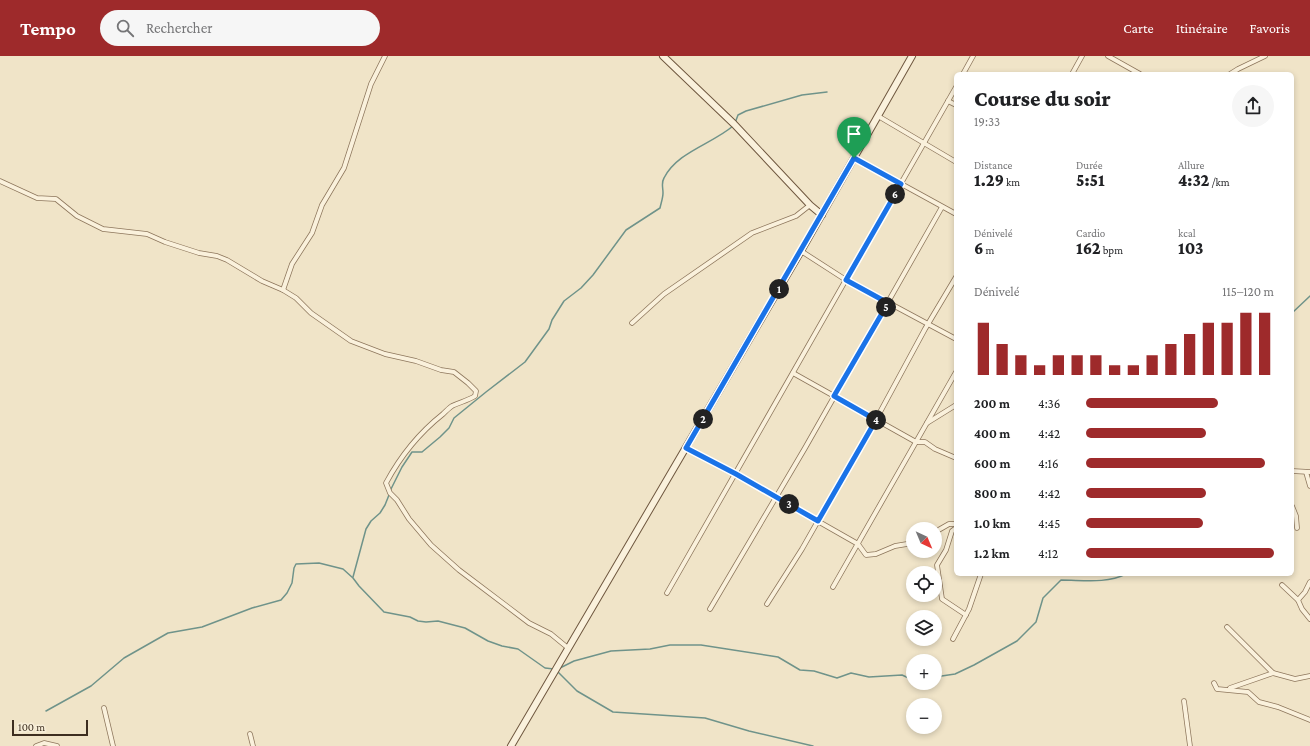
<!DOCTYPE html>
<html lang="fr">
<meta charset="utf-8">
<style>
:root{--surface:#fff;--page:#f6f6f6;--text:#202124;--muted:#757577;--accent:#9e2a2b}
body{margin:0;font-family:"Crimson Pro",serif;background:var(--page);color:var(--text);height:100vh;display:flex;flex-direction:column;font-size:15px;white-space:nowrap}
*{box-sizing:border-box;margin:0}
p{font-size:13px;color:var(--muted)}
.icon{flex:none;width:22px;height:22px;fill:none;stroke:currentColor;stroke-width:2;stroke-linecap:round;stroke-linejoin:round}
.map{position:relative;flex:1;overflow:hidden}
.panel{position:absolute;left:954px;top:16px;width:340px;height:504px;display:flex;flex-direction:column;background:var(--surface);border-radius:6px;box-shadow:0 2px 6px #0003}
.panel>*{flex:none}
.needle{width:26px;rotate:136deg}
.fabs{position:absolute;left:906px;top:466px;display:grid;gap:8px}
.fabs a{display:grid;place-items:center;width:36px;height:36px;border-radius:50%;background:var(--surface);box-shadow:0 2px 6px #0003;font-size:20px}
.scale{position:absolute;left:12px;bottom:10px;width:76px;box-sizing:border-box;padding-left:4px;border:2px solid #3d2e20;border-top:0;font-size:11px;line-height:14px;white-space:nowrap;color:#3d2e20;-webkit-text-stroke:3px #f7eed8;paint-order:stroke}
.pin{position:absolute;display:grid;place-items:center;width:34px;height:34px;color:#fff;margin:-41px -17px;border-radius:50% 50% 50% 0;rotate:-45deg;box-shadow:0 0 4px #0007}
.pin .icon{rotate:45deg}
.km{position:absolute;width:20px;height:20px;margin:-10px;border-radius:50%;background:#222;color:#fff;font-size:11px;line-height:20px;text-align:center}
.round{display:grid;place-items:center;flex:none;width:42px;height:42px;border-radius:21px;background:var(--page)}
.overview{display:flex;align-items:center;justify-content:space-between;height:68px;padding:0 20px}
h1{font-size:22px;font-weight:800;line-height:30px}
.metrics{display:grid;grid-template-columns:repeat(3,1fr);gap:6px;height:68px;padding:4px 20px}
.metrics div{display:grid;align-content:center}
.metrics b{font-size:17px;font-weight:800}
.metrics small{font-size:11px;font-weight:400}
.metrics p{font-size:11px}
.chart{height:112px;padding:8px 20px}
.chart p{display:flex;justify-content:space-between}
.chart svg{width:100%;height:72px;margin-top:4px;stroke:var(--accent);stroke-width:6}
ul{padding:0 20px;list-style:none;font-size:13px}
li{display:grid;grid-template-columns:64px 48px 1fr;align-items:center;height:30px}
li i{height:10px;border-radius:5px;background:var(--accent)}
header{display:flex;align-items:center;gap:24px;box-sizing:border-box;height:56px;padding:0 20px;background:var(--accent);color:#fff}
header strong{font-size:19px}
nav{display:flex;gap:22px;margin-inline-start:auto;font-size:14px}
.search{width:280px;height:36px;background:var(--page);display:flex;align-items:center;gap:10px;box-sizing:border-box;padding:0 14px;border-radius:22px;color:var(--muted);font-size:15px}
.map>svg:first-child{display:block}
</style>
<header>
<strong>Tempo</strong>
<div class="search"><svg class="icon" aria-label="search" viewBox="0 0 24 24"><circle cx="10" cy="10" r="6"/><path d="M15 15l6 6"/></svg>Rechercher</div>
<nav><a>Carte</a><a>Itinéraire</a><a>Favoris</a></nav>
</header>
<div class="map">
<svg width="1310" height="690" viewBox="0 0 1310 690">
<rect width="100%" height="100%" fill="#f0e4c8"/>
<g fill="none" stroke-linecap="round" stroke-linejoin="round">
<g stroke="#6f938a" stroke-width="1.5">
<polyline points="735,67 738,59 746,55 802,39 827,36"/>
<polyline points="1292,257 1310,240"/>
<path d="M390 435 402 411 412 396H422L440 381 449 372 454 362 486 336 525 306 549 273 552 264 564 245 581 232 593 219 626 174 660 152C661 147 663 142 663 137 663 131 661 127 664 122 677 96 712 88 733 70"/>
<polyline points="353,521 366,473 371,465 380,457 385,449 389,439"/>
<polyline points="560,612 574,605 611,595 650,593 670,589 701,589 778,601 800,614 814,615 837,622 851,617 869,621 902,619 913,624"/>
<polyline points="557,615 577,635 613,656 705,662 749,675 813,690"/>
<path d="M935 621 955 618 974 609 1017 585 1036 566 1043 542 1061 524C1083 524 1106 528 1126 518"/>
<polyline points="46,655 91,630 124,602 168,577 202,571 252,552 281,544 287,537 292,527 294,512 296,508 319,507 343,513 353,522 359,530 384,556 410,561 418,565 426,566 438,565 465,572 488,585 502,590 518,593 545,612 554,613"/>
</g>
<defs>
<g id="street">
<polyline points="1108,0 1140,18"/>
<polyline points="963,18 973,0"/>
<polyline points="1072,18 1082,0"/>
<polyline points="1230,18 1238,13 1265,0"/>
<polyline points="948,45 956,49"/>
<polyline points="878,60 956,106"/>
<polyline points="854,102 956,158"/>
<path d="M0 125 37 142 56 143 77 160 103 173 147 178 165 186 199 197 217 200 227 204 262 225 283 234 296 242 311 257 351 285 385 298 416 305 441 314 454 316 468 327 476 335 475 340C467 345 460 346 452 350 449 352 446 355 443 358 419 377 400 401 386 427L390 437 397 444 409 463 431 489 459 514 529 567 551 578 568 592"/>
<polyline points="801,195 846,224 956,283"/>
<polyline points="283,234 292,208 312,177 322,149 344,112 371,28 385,0"/>
<polyline points="632,267 664,238 752,177 796,160 810,149"/>
<polyline points="793,317 916,386 925,386 935,393 956,402"/>
<polyline points="927,367 956,349"/>
<polyline points="685,392 735,418 858,488 866,499 876,498 895,490 913,487"/>
<polyline points="1292,415 1310,416"/>
<polyline points="1306,416 1310,430"/>
<polyline points="1292,450 1296,460 1297,472"/>
<polyline points="956,472 952,475 946,494 937,509 942,543 966,559"/>
<polyline points="935,476 949,468 956,468"/>
<polyline points="1282,529 1298,544 1302,553 1310,563"/>
<polyline points="833,531 956,316"/>
<polyline points="667,537 956,31"/>
<polyline points="1298,544 1305,536 1310,526"/>
<polyline points="767,548 802,493 879,358 925,273 956,221"/>
<polyline points="710,553 805,392 942,151"/>
<polyline points="1227,571 1273,617 1295,623 1310,620"/>
<polyline points="953,583 969,553 981,518"/>
<polyline points="1214,627 1217,633 1248,636 1259,646 1278,651 1310,664"/>
<polyline points="1230,632 1273,617"/>
<polyline points="1184,645 1190,690"/>
<polyline points="104,652 113,690"/>
<polyline points="250,678 253,690"/>
<polyline points="36,690 44,687 57,690"/>
</g>
<g id="secondary">
<polyline points="663,0 734,68 810,149 822,159"/>
<polyline points="511,690 801,195 912,0"/>
</g>
</defs>
<use href="#street" stroke="#8d765c" stroke-width="5.5"/>
<use href="#secondary" stroke="#6f573f" stroke-width="8"/>
<use href="#street" stroke="#faf1dc" stroke-width="4"/>
<use href="#secondary" stroke="#faf1dc" stroke-width="6"/>
</g>
<g fill="none" stroke-linecap="round" stroke-linejoin="round">
<defs>
<polygon id="route" points="854,102 901,128 846,224 888,247 834,340 876,364 818,465 736,418 686,392"/>
</defs>
<use href="#route" stroke="#fff" stroke-width="8"/>
<use href="#route" stroke="#1a73e8" stroke-width="5"/>
</g>
</svg>
<div class="fabs">
<a><svg class="needle" viewBox="-14 -14 28 28"><path d="M0-13l5 13h-10z" fill="#e53935"/><path d="M0 13l5-13h-10z" fill="#757577"/></svg></a>
<a><svg class="icon" aria-label="locate" viewBox="0 0 24 24"><circle cx="12" cy="12" r="6"/><path d="M12 2v4M12 18v4M2 12h4M18 12h4"/></svg></a>
<a><svg class="icon" aria-label="layers" viewBox="0 0 24 24"><path d="M12 4l9 5-9 5-9-5zM3 14l9 5 9-5"/></svg></a>
<a>+</a>
<a>−</a>
</div>
<div class="scale">100 m</div>
<div class="pin" style="left:854px;top:102px;background:#1e9e55"><svg class="icon" aria-label="arrive" viewBox="0 0 24 24"><path d="M6 21V4h12l-3 4 3 4H6"/></svg></div>
<b class="km" style="left:779px;top:233px">1</b>
<b class="km" style="left:703px;top:363px">2</b>
<b class="km" style="left:789px;top:448px">3</b>
<b class="km" style="left:876px;top:364px">4</b>
<b class="km" style="left:886px;top:251px">5</b>
<b class="km" style="left:895px;top:138px">6</b>
<section class="panel">
<div class="overview"><div><h1>Course du soir</h1><p>19:33</p></div><a class="round"><svg class="icon" aria-label="share" viewBox="0 0 24 24"><path d="M12 15V3M7 8l5-5 5 5M5 13v7h14v-7"/></svg></a></div>
<div class="metrics">
<div><p>Distance</p><b>1.29<small> km</small></b></div>
<div><p>Durée</p><b>5:51</b></div>
<div><p>Allure</p><b>4:32<small> /km</small></b></div>
</div>
<div class="metrics">
<div><p>Dénivelé</p><b>6<small> m</small></b></div>
<div><p>Cardio</p><b>162<small> bpm</small></b></div>
<div><p>kcal</p><b>103</b></div>
</div>
<div class="chart"><p><span>Dénivelé</span>115–120 m</p>
<svg viewBox="0 0 160 44" preserveAspectRatio="none"><path d="M5 44V12M15 44V25M25 44V32M35 44V38M45 44V32M55 44V32M65 44V32M75 44V38M85 44V38M95 44V32M105 44V25M115 44V19M125 44V12M135 44V12M145 44V6M155 44V6"/></svg>
</div>
<ul>
<li><b>200 m</b>4:36<i style="width:70%"></i></li>
<li><b>400 m</b>4:42<i style="width:64%"></i></li>
<li><b>600 m</b>4:16<i style="width:95%"></i></li>
<li><b>800 m</b>4:42<i style="width:64%"></i></li>
<li><b>1.0 km</b>4:45<i style="width:62%"></i></li>
<li><b>1.2 km</b>4:12<i style="width:100%"></i></li>
</ul>
</section>
</div>
